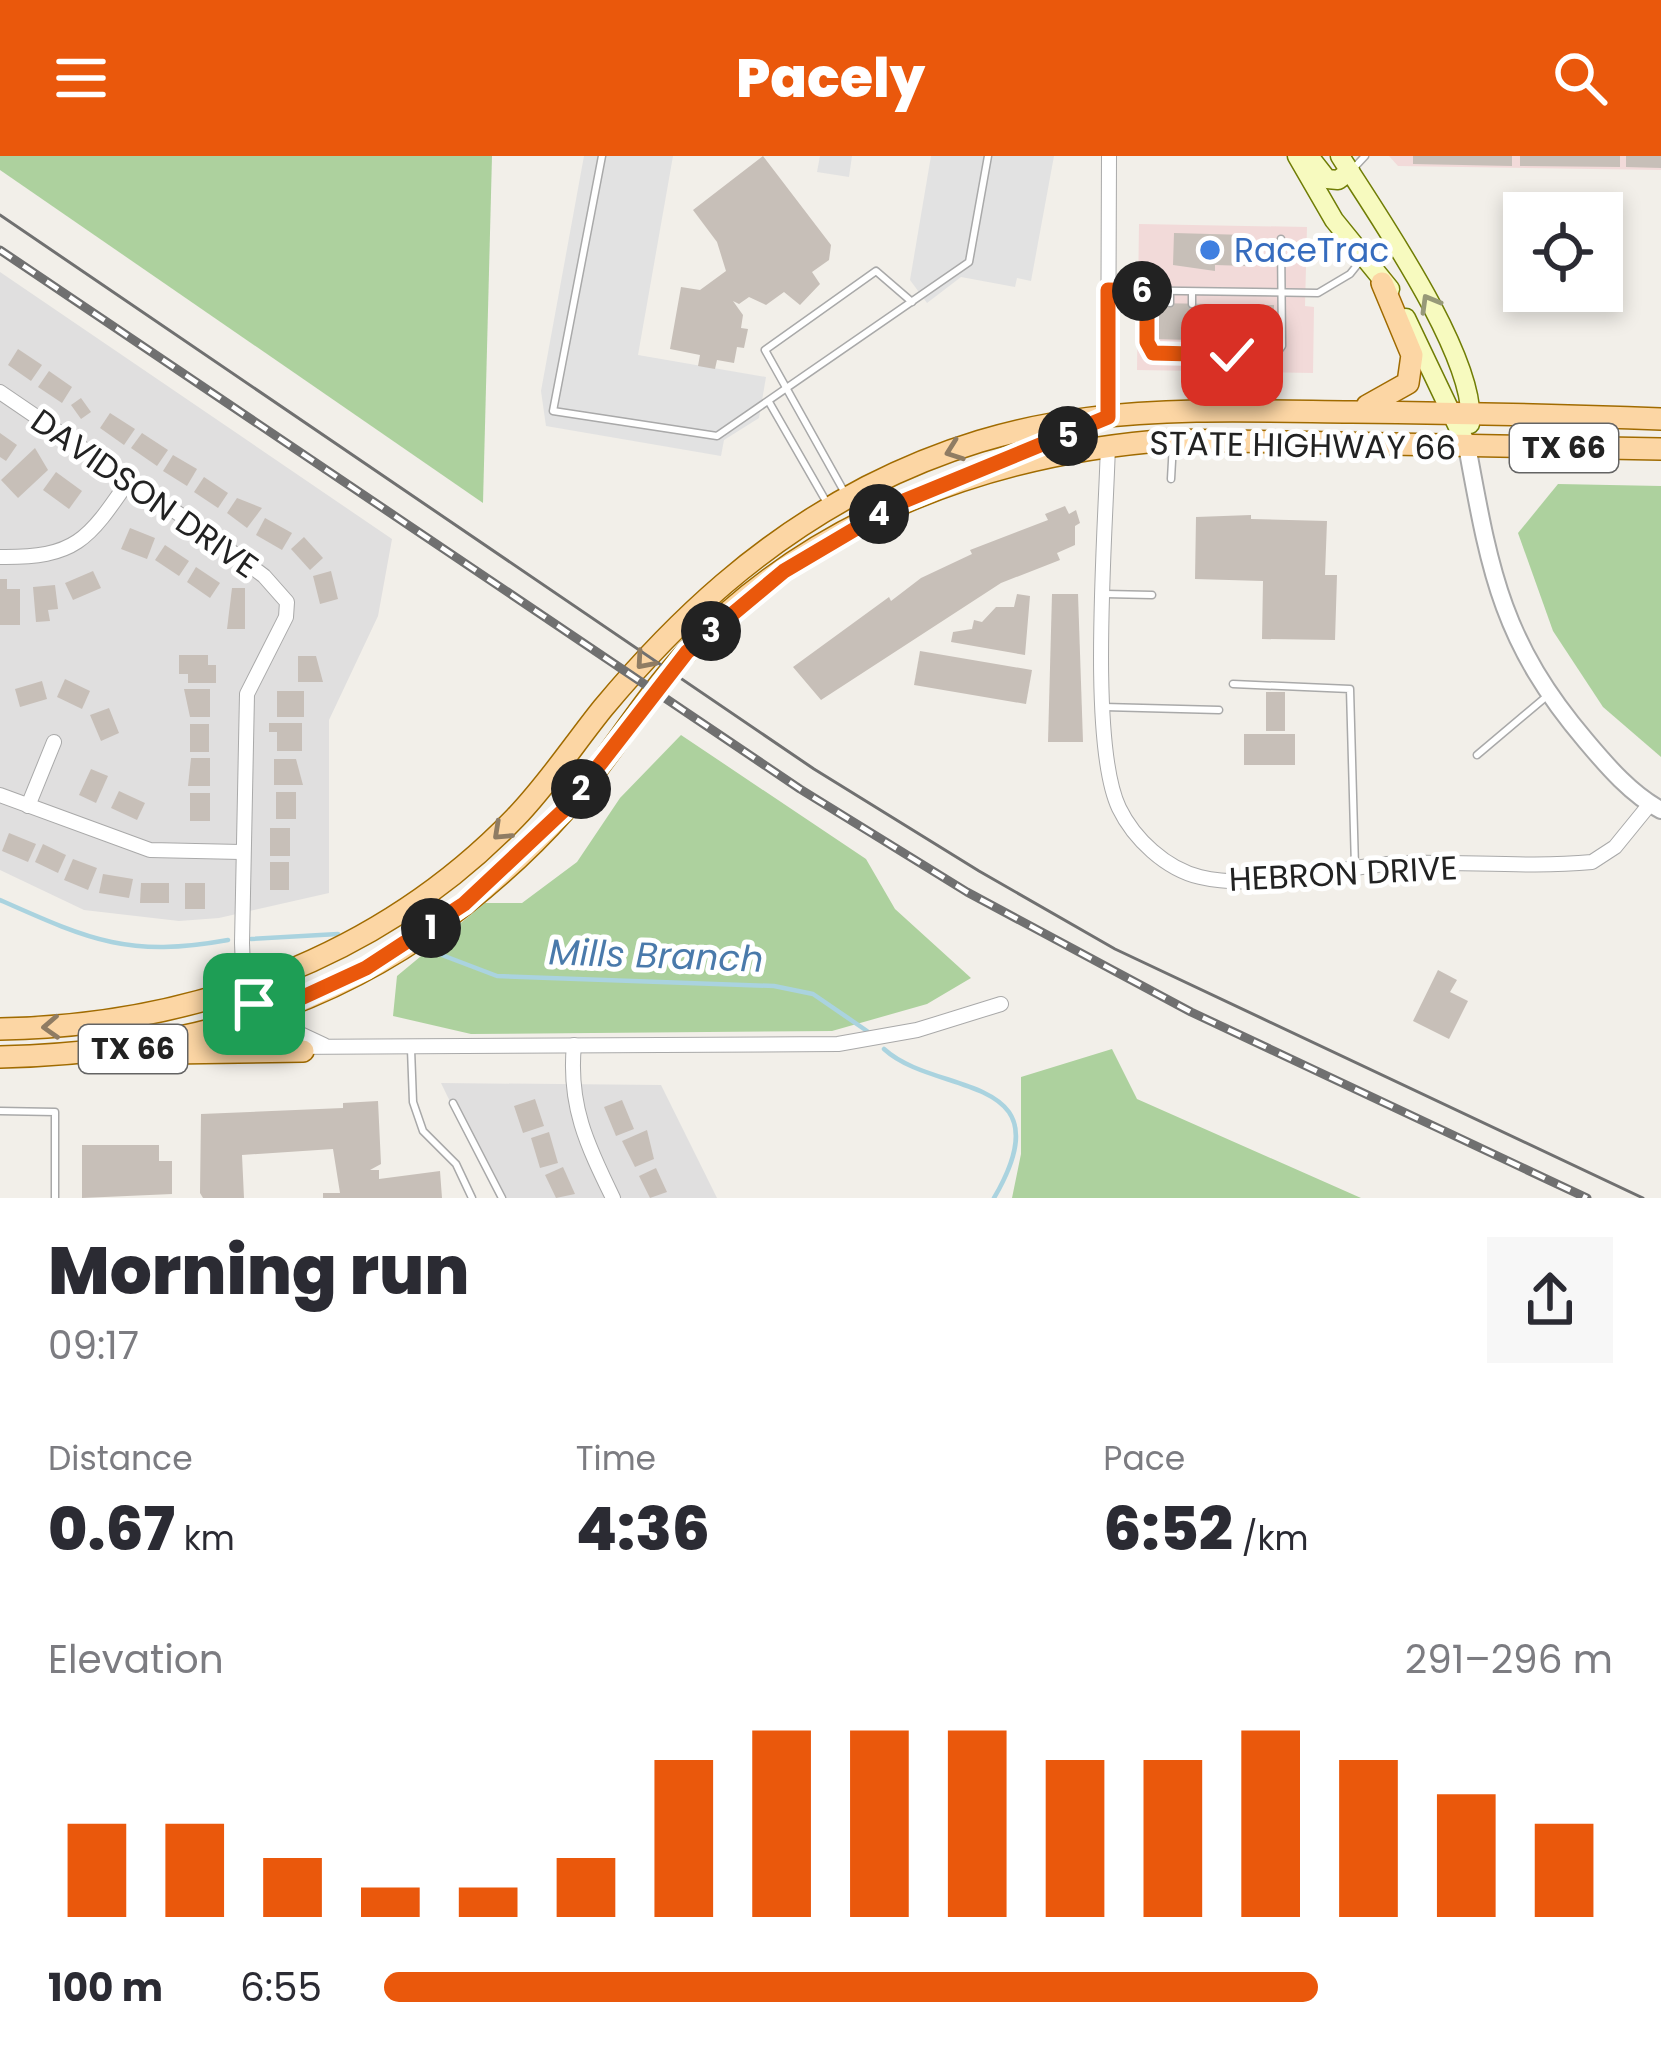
<!DOCTYPE html>
<meta charset="utf-8">
<style>
:root{--surface:#fff;--page:#f7f7f7;--text:#2b2b33;--muted:#7c7c81;--accent:#ea580c}
body{margin:0;font-family:Poppins,sans-serif;background:var(--page);color:var(--text);height:100vh;display:flex;flex-direction:column;font-size:45px;white-space:nowrap}
*{box-sizing:border-box;margin:0}
p{font-size:39px;color:var(--muted)}
.icon{flex:none;width:66px;height:66px;fill:none;stroke:currentColor;stroke-width:2;stroke-linecap:round;stroke-linejoin:round}
.map{position:relative;height:1042px;overflow:hidden}
.details{display:flex;flex-direction:column;background:var(--surface);flex:1}
.details>*{flex:none}
.fabs{position:absolute;left:1503px;top:36px;display:grid;gap:24px}
.fabs a{display:grid;place-items:center;width:120px;height:120px;border-radius:0px;background:var(--surface);box-shadow:0 6px 18px #0003;font-size:60px}
.pin{position:absolute;display:grid;place-items:center;width:102px;height:102px;color:#fff;margin:-51px;border-radius:24px;box-shadow:0 6px 18px #0006}
.km{position:absolute;width:60px;height:60px;margin:-30px;border-radius:50%;background:#222;color:#fff;font-size:33px;line-height:60px;text-align:center}
.round{display:grid;place-items:center;flex:none;width:126px;height:126px;border-radius:0px;background:var(--page)}
.overview{display:flex;align-items:center;justify-content:space-between;height:204px;padding:0 48px}
h1{font-size:66px;font-weight:800;line-height:90px}
.metrics{display:grid;grid-template-columns:repeat(3,1fr);gap:18px;height:204px;padding:12px 48px}
.metrics div{display:grid;align-content:center}
.metrics b{font-size:60px;font-weight:800}
.metrics small{font-size:33px;font-weight:400}
.metrics p{font-size:33px}
.chart{height:336px;padding:24px 48px}
.chart p{display:flex;justify-content:space-between}
.chart svg{width:100%;height:216px;margin-top:12px;stroke:var(--accent);stroke-width:6}
ul{padding:0 48px;list-style:none;font-size:39px}
li{display:grid;grid-template-columns:192px 144px 1fr;align-items:center;height:90px}
li i{height:30px;border-radius:15px;background:var(--accent)}
header{display:flex;justify-content:space-between;align-items:center;height:156px;padding:0 48px;background:var(--accent);color:#fff;font-size:54px;font-weight:800}
.map>svg:first-child{display:block}
</style>
<header><svg class="icon" aria-label="menu" viewBox="0 0 24 24"><path d="M4 6h16M4 12h16M4 18h16"/></svg>Pacely<svg class="icon" aria-label="search" viewBox="0 0 24 24"><circle cx="10" cy="10" r="6"/><path d="M15 15l6 6"/></svg></header>
<div class="map">
<svg width="1661" height="1042" viewBox="0 0 1661 1042">
<rect width="100%" height="100%" fill="#f2efe9"/>
<g fill="#e0dfdf">
<polygon points="0,116 392,383 378,460 329,564 329,737 219,762 179,765 84,754 0,714"/>
<polygon points="441,927 661,929 717,1042 497,1042"/>
</g>
<g fill="#f2dad9">
<polygon points="1389,0 1661,0 1661,14 1398,10"/>
<polygon points="1139,68 1307,71 1305,150 1314,151 1313,217 1137,214"/>
</g>
<g fill="#add19e">
<polygon points="0,0 492,0 483,347 0,14"/>
<polygon points="1558,328 1661,330 1661,601 1603,551 1553,475 1518,377"/>
<polygon points="681,579 866,703 895,753 971,822 927,848 832,875 471,878 393,860 397,820 485,747 522,747 577,706 620,642"/>
<polygon points="1112,893 1137,943 1361,1042 1012,1042 1021,998 1021,921"/>
</g>
<g fill="#e2e2e2">
<polygon points="584,0 673,0 638,199 766,221 759,262 724,284 721,300 546,270 541,235"/>
<polygon points="820,0 852,0 849,21 817,16"/>
<polygon points="931,0 1054,0 1031,125 1017,122 1015,131 961,121 927,147 910,124"/>
</g>
<g fill="none" stroke-linecap="round" stroke-linejoin="round">
<g stroke="#aad3df" stroke-width="4.5">
<path d="M0 744C90 784 129 802 228 784"/>
<polyline points="251,783 338,778"/>
<polyline points="434,796 497,820 774,830 813,838 867,875"/>
<path d="M884 893C936 941 1068 915 994 1042"/>
</g>
</g>
<g fill="#c7bfb8">
<polygon points="763,0 831,89 829,104 812,116 820,128 800,149 784,136 766,149 749,141 739,148 733,145 743,159 741,172 748,173 744,192 737,191 734,207 717,204 715,213 698,210 700,199 670,193 681,131 700,134 726,115 717,86 693,54"/>
<polygon points="1413,0 1512,0 1512,10 1413,8"/>
<polygon points="1520,0 1620,0 1620,11 1520,10"/>
<polygon points="1626,0 1661,0 1661,12 1626,11"/>
<polygon points="1174,77 1246,79 1246,110 1215,109 1215,115 1173,109"/>
<polygon points="1153,147 1274,149 1273,186 1152,183"/>
<polygon points="18,193 42,209 31,225 8,209"/>
<polygon points="49,215 72,231 62,247 38,231"/>
<polygon points="81,242 91,256 81,263 71,249"/>
<polygon points="110,257 135,273 124,289 100,272"/>
<polygon points="0,277 17,289 6,305 0,301"/>
<polygon points="142,277 168,294 157,310 131,292"/>
<polygon points="35,292 48,314 18,342 1,324"/>
<polygon points="173,299 197,313 187,330 163,315"/>
<polygon points="56,316 82,335 69,353 43,334"/>
<polygon points="204,321 228,337 218,352 194,336"/>
<polygon points="237,342 262,352 247,372 227,357"/>
<polygon points="1065,350 1069,358 1076,354 1080,367 1075,370 1075,389 1057,397 1060,404 1001,427 821,544 793,511 889,441 891,445 921,422 972,398 970,394 1048,364 1045,358"/>
<polygon points="1251,359 1251,363 1327,365 1325,419 1337,419 1335,484 1262,483 1263,425 1195,423 1196,361"/>
<polygon points="265,362 292,377 282,394 256,379"/>
<polygon points="130,372 155,382 147,403 121,393"/>
<polygon points="304,381 323,402 310,414 291,393"/>
<polygon points="165,389 189,405 179,420 155,404"/>
<polygon points="196,411 220,427 210,442 187,426"/>
<polygon points="93,415 101,432 73,444 65,427"/>
<polygon points="331,415 338,443 320,448 313,420"/>
<polygon points="0,423 7,423 7,433 20,433 20,469 0,469"/>
<polygon points="55,429 58,453 48,454 50,465 36,466 33,431"/>
<polygon points="232,432 245,432 245,473 227,473"/>
<polygon points="1017,438 1030,440 1025,499 951,486 953,476 972,473 974,464 982,466 996,451 1014,451"/>
<polygon points="1052,438 1078,438 1083,586 1048,586"/>
<polygon points="920,495 1032,514 1026,548 914,529"/>
<polygon points="179,499 208,499 208,509 216,509 216,527 188,527 188,518 179,518"/>
<polygon points="298,500 316,500 323,526 298,526"/>
<polygon points="65,523 90,535 82,553 57,541"/>
<polygon points="42,525 47,543 20,551 15,533"/>
<polygon points="184,533 210,533 210,561 190,561"/>
<rect x="277" y="535" width="27" height="26"/>
<rect x="1266" y="536" width="19" height="39"/>
<polygon points="109,552 119,577 101,585 90,559"/>
<polygon points="269,567 302,567 302,595 277,595 277,576 269,576"/>
<rect x="190" y="568" width="19" height="28"/>
<rect x="1244" y="578" width="51" height="31"/>
<polygon points="191,602 210,602 210,630 188,630"/>
<polygon points="274,603 296,603 303,629 274,629"/>
<polygon points="91,613 108,620 96,647 79,639"/>
<polygon points="119,635 145,647 137,664 111,652"/>
<rect x="276" y="636" width="20" height="27"/>
<rect x="190" y="637" width="20" height="28"/>
<rect x="270" y="672" width="20" height="28"/>
<polygon points="9,677 36,688 28,706 2,695"/>
<polygon points="43,688 66,699 58,717 35,706"/>
<polygon points="73,703 97,712 88,734 64,724"/>
<rect x="270" y="706" width="19" height="28"/>
<polygon points="103,718 133,723 129,742 99,737"/>
<polygon points="141,727 169,727 169,747 140,747"/>
<rect x="185" y="727" width="20" height="26"/>
<polygon points="1438,814 1457,824 1450,836 1468,845 1449,883 1413,865"/>
<polygon points="535,943 544,970 523,977 514,950"/>
<polygon points="622,944 634,973 616,980 604,951"/>
<polygon points="378,945 381,1008 370,1014 379,1014 379,1023 440,1015 442,1042 323,1042 323,1037 340,1037 333,993 242,999 244,1042 203,1042 200,1037 201,958 343,952 343,947"/>
<polygon points="647,974 654,1003 635,1011 622,985"/>
<polygon points="549,976 558,1007 540,1012 531,982"/>
<polygon points="82,989 159,989 159,1005 172,1005 172,1038 82,1042"/>
<polygon points="563,1011 575,1038 556,1042 545,1019"/>
<polygon points="656,1012 667,1036 650,1042 639,1020"/>
</g>
<g fill="none" stroke-linecap="round" stroke-linejoin="round">
<defs>
<g id="service">
<polyline points="602,0 553,255 717,280 969,106 988,0"/>
<polyline points="1351,15 1365,0"/>
<polyline points="1112,134 1318,137 1350,118 1362,103"/>
<polyline points="1147,135 1147,186 1153,197 1277,197 1282,190 1281,83"/>
<polyline points="1170,135 1170,147"/>
<polyline points="1192,148 1192,136"/>
<polyline points="769,246 827,347"/>
<polyline points="1171,323 1173,287"/>
<polyline points="860,364 765,194 876,115 912,146"/>
<polyline points="1105,438 1152,439"/>
<polyline points="1233,528 1350,533 1355,711"/>
<polyline points="1104,551 1219,554"/>
<polyline points="1477,599 1547,540"/>
<polyline points="411,893 413,946 423,975 456,1008 472,1042"/>
<polyline points="453,947 502,1042"/>
<polyline points="0,955 55,956 55,1042"/>
</g>
<g id="minor">
<polyline points="0,236 201,373 264,420 287,446 286,461 247,538 242,787 243,812 262,860 261,873 282,891 838,888 917,874 1001,848"/>
<polyline points="1108,258 1109,0"/>
<path d="M1108 288C1106 371 1088 586 1119 652 1134 683 1166 713 1200 721 1263 736 1336 710 1400 707 1464 705 1527 712 1592 706L1615 691 1650 648"/>
<path d="M0 401C76 402 88 384 129 324"/>
<polyline points="0,639 150,694 241,696"/>
<polyline points="28,650 54,586"/>
<polyline points="262,860 324,889"/>
<path d="M574 889C568 949 587 989 613 1042"/>
</g>
<path id="tertiary" d="M1467 290C1490 415 1501 485 1586 585 1607 610 1632 639 1661 654"/>
<g id="secondary">
<polyline points="1297,0 1334,64 1390,133"/>
<polyline points="1309,0 1327,23 1338,24 1350,15"/>
<path d="M1340 0C1376 57 1478 203 1470 268"/>
<polyline points="1406,162 1467,290"/>
</g>
<g id="primary">
<polyline points="1367,250 1408,227 1412,199 1382,127"/>
<path d="M0 873C192 870 380 802 515 662 548 628 574 588 603 552 679 461 761 386 867 331 1036 245 1170 254 1352 256 1455 257 1558 259 1661 263"/>
<polyline points="170,897 303,895"/>
<path d="M0 901C171 897 328 858 465 748 500 720 534 689 564 655 607 605 641 546 686 497 812 362 993 296 1173 284L1661 293"/>
</g>
</defs>
<use href="#service" stroke="#a9a9a9" stroke-width="9"/>
<use href="#minor" stroke="#a9a9a9" stroke-width="16"/>
<use href="#tertiary" stroke="#a9a9a9" stroke-width="20"/>
<use href="#secondary" stroke="#707d05" stroke-width="21"/>
<use href="#primary" stroke="#a06b00" stroke-width="24"/>
<use href="#service" stroke="#fff" stroke-width="6"/>
<use href="#minor" stroke="#fff" stroke-width="14"/>
<use href="#tertiary" stroke="#fff" stroke-width="16"/>
<use href="#secondary" stroke="#f7fabf" stroke-width="18"/>
<use href="#primary" stroke="#fcd6a4" stroke-width="21"/>
<polyline stroke="#707070" stroke-width="3" points="0,59 814,613 979,715 1115,793 1643,1042"/>
<defs>
<polyline id="rail" points="0,94 800,633 967,736 1191,856 1587,1042"/>
</defs>
<use href="#rail" stroke="#707070" stroke-width="9"/>
<use href="#rail" stroke="#fff" stroke-width="4.5" stroke-dasharray="14" stroke-linecap="butt"/>
</g>
<defs><path id="oneway-chevron" d="M-2-3.5L2.5 0L-2 3.5" fill="none" stroke-width="1.6" stroke-linecap="round" stroke-linejoin="round" transform="scale(3)"/></defs>
<use stroke="#979978" href="#oneway-chevron" transform="translate(1429 147) rotate(-120)"/>
<g stroke="#8f7c63">
<use href="#oneway-chevron" transform="translate(954 295) rotate(160)"/>
<use href="#oneway-chevron" transform="translate(644 505) rotate(131)"/>
<use href="#oneway-chevron" transform="translate(501 676) rotate(137)"/>
<use href="#oneway-chevron" transform="translate(51 871) rotate(177)"/>
</g>
<g fill="none" stroke-linecap="round" stroke-linejoin="round">
<defs>
<polyline id="route" points="254,848 262,860 366,812 464,748 566,652 687,496 784,415 899,347 1108,261 1108,134 1147,135 1147,186 1153,197 1232,199"/>
</defs>
<use href="#route" stroke="#fff" stroke-width="24"/>
<use href="#route" stroke="#ea580c" stroke-width="15"/>
</g>
<circle fill="#3f7fe0" stroke="#fff" stroke-width="4.5" cx="1210" cy="94" r="12"/>
<g text-anchor="middle" stroke-width="10" stroke-linejoin="round" paint-order="stroke">
<g fill="#fff" stroke="#646464" stroke-width="3">
<rect x="1510" y="268" width="108" height="48" rx="9"/>
<rect x="79" y="869" width="108" height="48" rx="9"/>
</g>
<g font-size="30" font-weight="bold" fill="#222">
<text x="1564" y="302">TX 66</text>
<text x="133" y="903">TX 66</text>
</g>
<g font-size="33" fill="#366cbe" stroke="#fff" text-anchor="start">
<text x="1234" y="106">RaceTrac</text>
</g>
<g font-size="33" fill="#222" stroke="#fff">
<text transform="translate(1303 289) rotate(1)" y="12">STATE HIGHWAY 66</text>
<text transform="translate(145 337) rotate(35)" y="12">DAVIDSON DRIVE</text>
<text transform="translate(1343 717) rotate(-3)" y="12">HEBRON DRIVE</text>
</g>
<g font-size="36" font-style="italic" fill="#4a7aab" stroke="#fff">
<text transform="translate(656 799) rotate(2)" y="13">Mills Branch</text>
</g>
</g>
</svg>
<div class="fabs">
<a><svg class="icon" aria-label="locate" viewBox="0 0 24 24"><circle cx="12" cy="12" r="6"/><path d="M12 2v4M12 18v4M2 12h4M18 12h4"/></svg></a>
</div>
<div class="pin" style="left:254px;top:848px;background:#1e9e55"><svg class="icon" aria-label="arrive" viewBox="0 0 24 24"><path d="M6 21V4h12l-3 4 3 4H6"/></svg></div>
<div class="pin" style="left:1232px;top:199px;background:#d93025"><svg class="icon" aria-label="check" viewBox="0 0 24 24"><path d="M5 12l5 5 9-10"/></svg></div>
<b class="km" style="left:431px;top:772px">1</b>
<b class="km" style="left:581px;top:633px">2</b>
<b class="km" style="left:711px;top:475px">3</b>
<b class="km" style="left:879px;top:358px">4</b>
<b class="km" style="left:1068px;top:280px">5</b>
<b class="km" style="left:1142px;top:135px">6</b>
</div>
<section class="details">
<div class="overview"><div><h1>Morning run</h1><p>09:17</p></div><a class="round"><svg class="icon" aria-label="share" viewBox="0 0 24 24"><path d="M12 15V3M7 8l5-5 5 5M5 13v7h14v-7"/></svg></a></div>
<div class="metrics">
<div><p>Distance</p><b>0.67<small> km</small></b></div>
<div><p>Time</p><b>4:36</b></div>
<div><p>Pace</p><b>6:52<small> /km</small></b></div>
</div>
<div class="chart"><p><span>Elevation</span>291–296 m</p>
<svg viewBox="0 0 160 44" preserveAspectRatio="none"><path d="M5 44V25M15 44V25M25 44V32M35 44V38M45 44V38M55 44V32M65 44V12M75 44V6M85 44V6M95 44V6M105 44V12M115 44V12M125 44V6M135 44V12M145 44V19M155 44V25"/></svg>
</div>
<ul>
<li><b>100 m</b>6:55<i style="width:76%"></i></li>
</ul>
</section>
